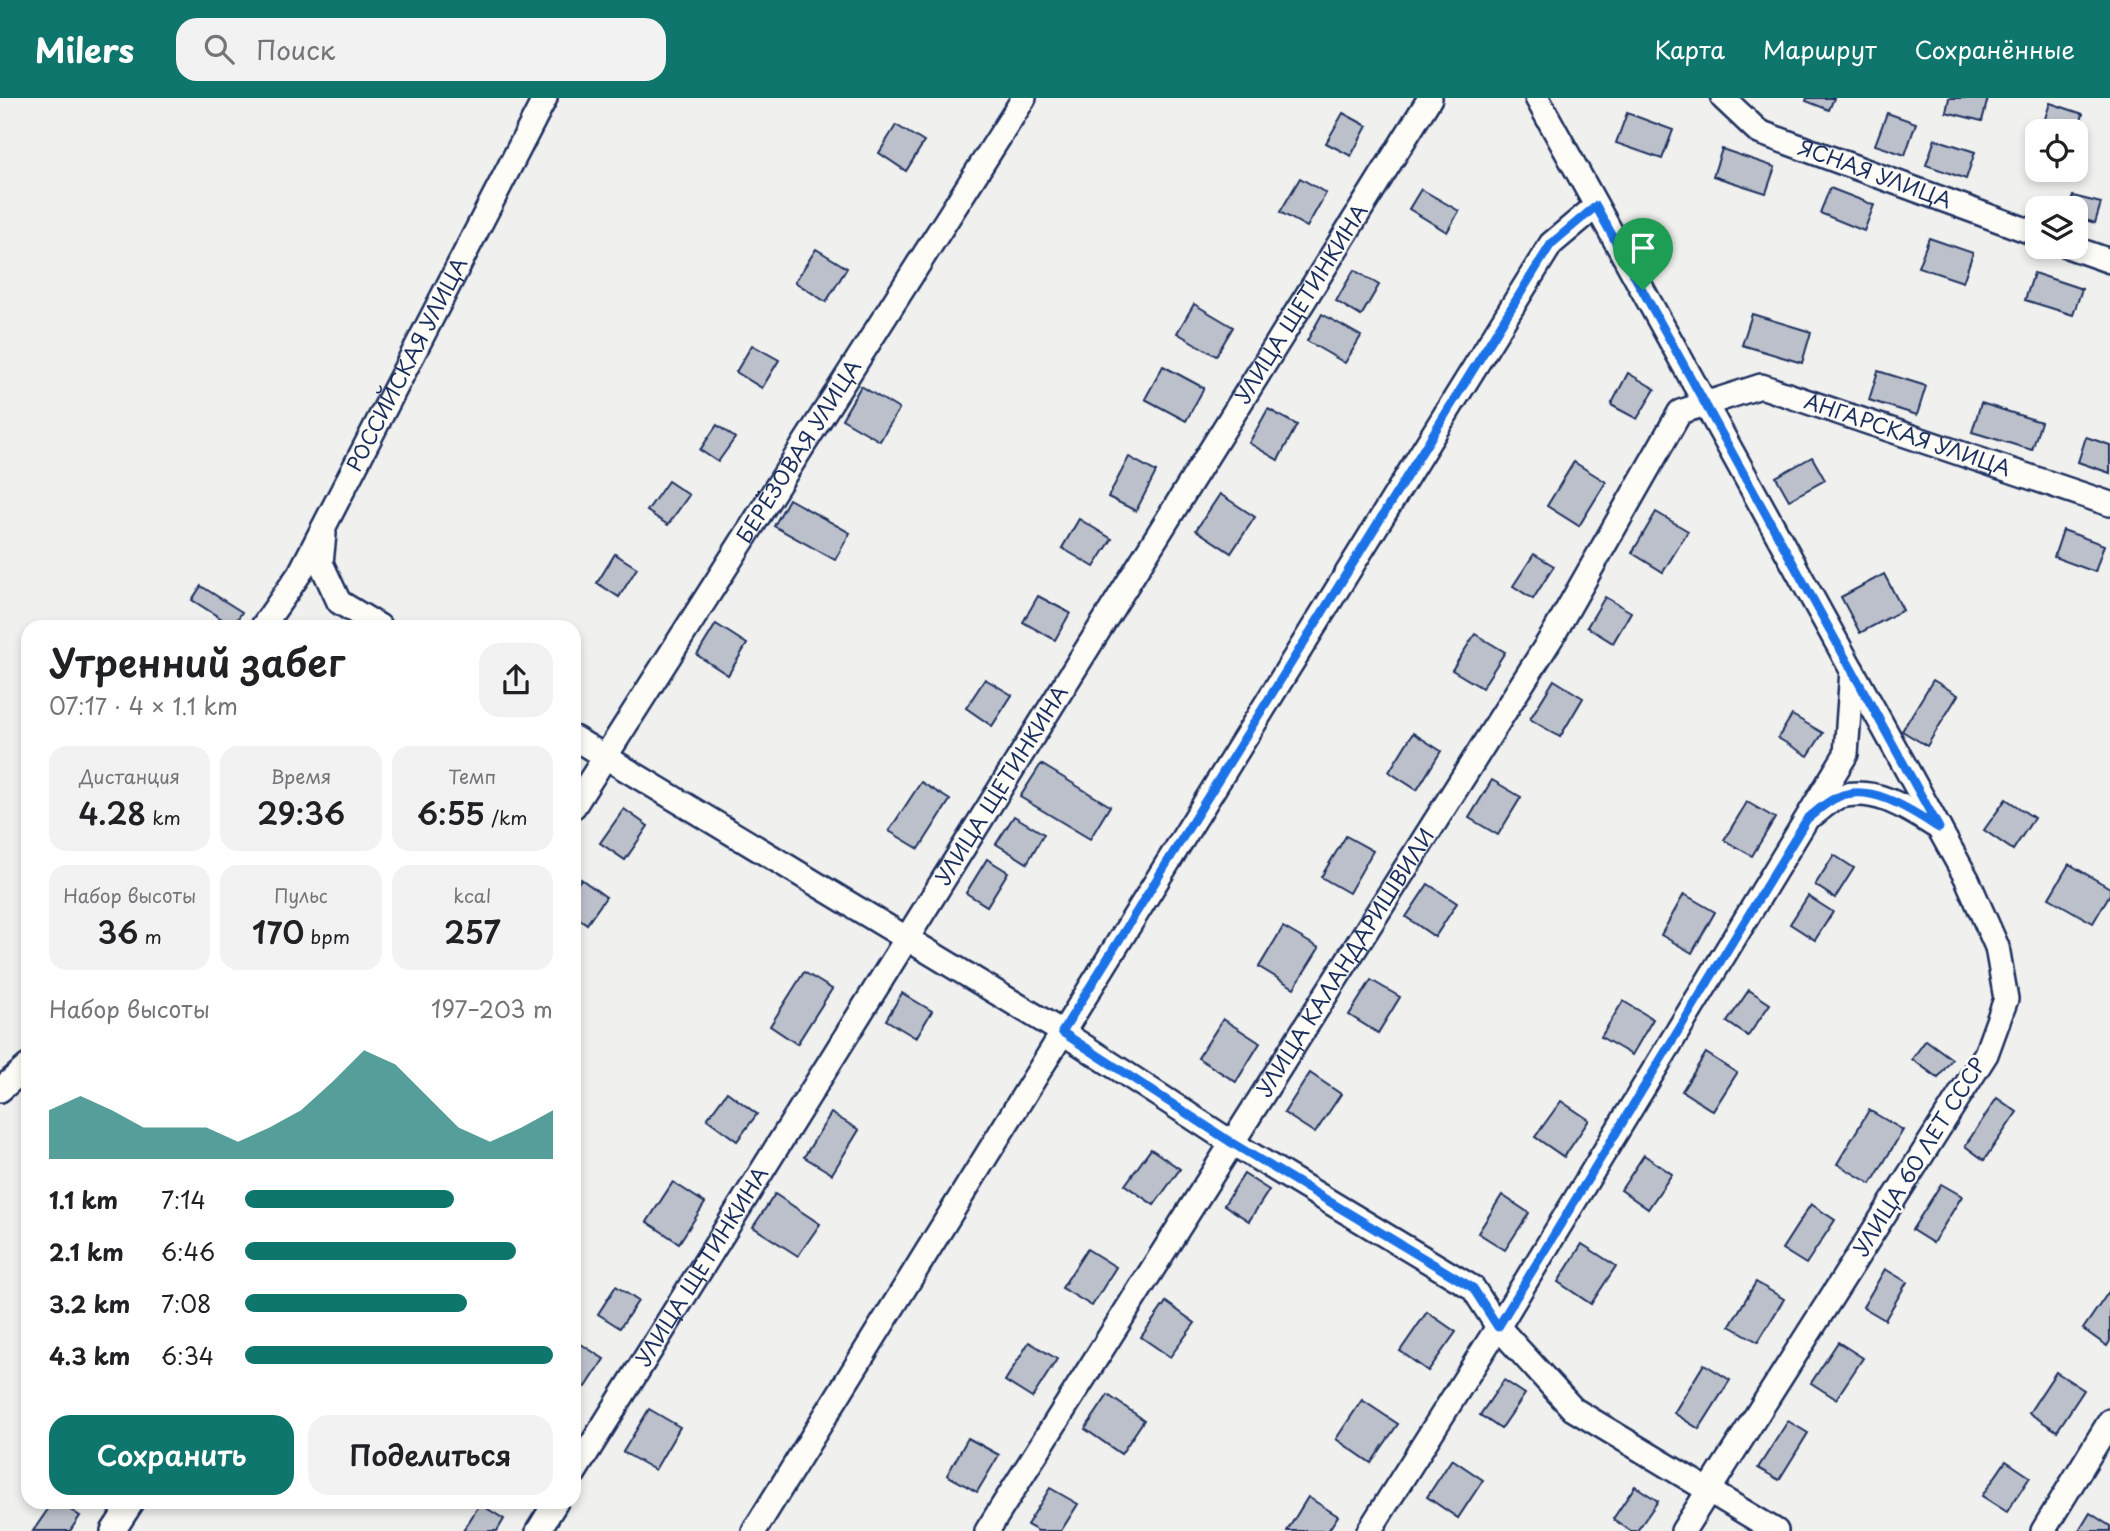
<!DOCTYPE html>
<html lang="ru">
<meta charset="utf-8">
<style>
:root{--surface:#fff;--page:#f2f2f2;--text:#202124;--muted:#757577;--accent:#0f766e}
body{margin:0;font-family:"Playpen Sans",sans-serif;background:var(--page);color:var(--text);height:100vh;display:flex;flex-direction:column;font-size:26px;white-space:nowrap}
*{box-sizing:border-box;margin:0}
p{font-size:23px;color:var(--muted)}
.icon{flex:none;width:38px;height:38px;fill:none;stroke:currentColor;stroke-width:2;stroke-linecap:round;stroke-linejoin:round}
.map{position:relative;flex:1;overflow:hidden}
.drawer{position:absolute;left:21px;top:522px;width:560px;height:889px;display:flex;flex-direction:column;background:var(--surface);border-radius:21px;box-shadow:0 4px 10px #0003}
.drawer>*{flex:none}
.controls{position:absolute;left:2025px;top:21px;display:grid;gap:14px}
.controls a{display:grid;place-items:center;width:63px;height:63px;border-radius:14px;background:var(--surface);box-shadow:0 4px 10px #0003;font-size:35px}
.pin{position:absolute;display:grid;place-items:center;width:60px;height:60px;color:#fff;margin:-72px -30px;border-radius:50% 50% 50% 0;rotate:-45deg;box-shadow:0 0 7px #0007}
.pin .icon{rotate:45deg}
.round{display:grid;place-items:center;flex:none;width:74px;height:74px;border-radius:21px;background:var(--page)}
.head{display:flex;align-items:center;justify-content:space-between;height:119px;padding:0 28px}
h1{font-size:38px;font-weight:600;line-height:52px}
.figures{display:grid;grid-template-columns:repeat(3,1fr);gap:10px;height:119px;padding:7px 28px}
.figures div{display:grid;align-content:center;border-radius:18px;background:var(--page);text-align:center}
.figures b{font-size:30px;font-weight:600}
.figures small{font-size:19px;font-weight:400}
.figures p{font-size:19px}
.chart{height:196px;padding:14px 28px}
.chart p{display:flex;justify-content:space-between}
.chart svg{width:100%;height:126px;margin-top:7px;fill:var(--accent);opacity:.7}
.primary-button{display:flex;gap:14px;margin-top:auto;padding:14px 28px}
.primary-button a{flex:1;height:80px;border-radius:21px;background:var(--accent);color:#fff;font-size:28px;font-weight:600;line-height:80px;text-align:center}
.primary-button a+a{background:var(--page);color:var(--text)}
ul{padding:0 28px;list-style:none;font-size:23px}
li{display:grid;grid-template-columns:112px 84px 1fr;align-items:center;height:52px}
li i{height:18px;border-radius:9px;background:var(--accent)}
header{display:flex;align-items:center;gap:42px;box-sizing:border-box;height:98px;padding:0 35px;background:var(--accent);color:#fff}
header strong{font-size:33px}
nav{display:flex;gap:38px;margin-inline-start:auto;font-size:24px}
.search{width:490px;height:63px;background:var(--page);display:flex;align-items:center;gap:18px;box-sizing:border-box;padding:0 24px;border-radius:21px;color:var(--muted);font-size:26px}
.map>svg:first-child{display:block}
</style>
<header>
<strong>Milers</strong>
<div class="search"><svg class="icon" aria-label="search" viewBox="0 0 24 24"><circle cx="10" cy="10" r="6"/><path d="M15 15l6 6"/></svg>Поиск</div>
<nav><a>Карта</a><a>Маршрут</a><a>Сохранённые</a></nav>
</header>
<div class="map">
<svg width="2110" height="1433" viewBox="0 0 2110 1433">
<rect width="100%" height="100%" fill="#f0f0ee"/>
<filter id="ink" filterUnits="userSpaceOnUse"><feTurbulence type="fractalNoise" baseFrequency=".0143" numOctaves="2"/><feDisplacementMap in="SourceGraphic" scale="14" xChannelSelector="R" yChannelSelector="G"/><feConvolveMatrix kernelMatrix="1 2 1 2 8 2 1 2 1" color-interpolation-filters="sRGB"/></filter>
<g filter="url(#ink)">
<g fill="#bbc0ca" stroke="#1b2f5e" stroke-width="2">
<polygon points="1807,0 1834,0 1829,12 1806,3"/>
<polygon points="1949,0 1988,0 1982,23 1946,14"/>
<polygon points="2050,5 2083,16 2076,38 2076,33 2041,33"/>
<polygon points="1343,15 1367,28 1351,58 1326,45"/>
<polygon points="1627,15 1673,32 1662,61 1616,45"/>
<polygon points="1887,15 1916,25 1905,57 1875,47"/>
<polygon points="896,27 924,44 906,73 879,55"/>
<polygon points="1935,41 1975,54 1966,81 1926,67"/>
<polygon points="1722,51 1775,69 1766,95 1713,78"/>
<polygon points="1300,80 1326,95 1307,129 1280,114"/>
<polygon points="1830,90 1874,107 1864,133 1820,115"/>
<polygon points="1421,91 1459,113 1447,134 1409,111"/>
<polygon points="2073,98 2101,105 2095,125 2076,119 2076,110 2069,110"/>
<polygon points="1929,140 1973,155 1963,184 1918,169"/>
<polygon points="816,151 847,170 826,204 795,184"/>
<polygon points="1354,172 1379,187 1361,218 1336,203"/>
<polygon points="2034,175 2082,191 2073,217 2025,202"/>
<polygon points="1194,206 1233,229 1216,258 1177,235"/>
<polygon points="1322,216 1361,238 1345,265 1307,243"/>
<polygon points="1752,216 1811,234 1802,265 1742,247"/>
<polygon points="752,247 779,262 762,290 736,274"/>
<polygon points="1163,268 1204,290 1186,323 1145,301"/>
<polygon points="1878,273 1926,288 1917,317 1869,302"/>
<polygon points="1628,275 1655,291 1637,321 1611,307"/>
<polygon points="861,288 899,311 880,343 842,321"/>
<polygon points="1981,305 2041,324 2032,352 1972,334"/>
<polygon points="1268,311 1297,327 1278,362 1249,345"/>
<polygon points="717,327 735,340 718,364 700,352"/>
<polygon points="2086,339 2110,347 2110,375 2078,364"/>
<polygon points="1129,359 1156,374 1136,413 1108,399"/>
<polygon points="1812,359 1825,382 1789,402 1776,379"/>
<polygon points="1574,364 1606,384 1579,428 1547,408"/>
<polygon points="668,383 689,397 668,427 647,413"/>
<polygon points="1220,396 1255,419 1231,455 1196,432"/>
<polygon points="789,401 850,435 835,462 774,428"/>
<polygon points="1656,414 1688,433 1663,474 1632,455"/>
<polygon points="1079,421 1112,441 1094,469 1062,450"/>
<polygon points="2063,432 2104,447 2095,474 2054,459"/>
<polygon points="615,456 637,470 619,499 597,485"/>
<polygon points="1534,456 1554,468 1533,501 1513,488"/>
<polygon points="1884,476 1903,512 1860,535 1841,499"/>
<polygon points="201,488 242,514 233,528 192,502"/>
<polygon points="1038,498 1070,515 1055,542 1023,524"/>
<polygon points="1605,499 1631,514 1613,545 1587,529"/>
<polygon points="716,526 747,546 728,577 697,557"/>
<polygon points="1475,536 1505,554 1482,590 1452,572"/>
<polygon points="985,581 1012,597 992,628 966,610"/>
<polygon points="1554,582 1583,600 1560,639 1530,621"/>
<polygon points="1933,582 1958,597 1927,648 1902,633"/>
<polygon points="1792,617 1823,635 1808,658 1778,640"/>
<polygon points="1413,635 1441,653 1417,692 1389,674"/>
<polygon points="1041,666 1110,708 1090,741 1020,699"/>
<polygon points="1492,682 1521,699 1498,737 1469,720"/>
<polygon points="921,684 950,702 919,751 889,733"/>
<polygon points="2006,701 2034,720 2013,752 1984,732"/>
<polygon points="1747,704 1775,720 1752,758 1724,742"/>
<polygon points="624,711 648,728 625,762 600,745"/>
<polygon points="1014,718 1044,736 1027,765 996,746"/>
<polygon points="1346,738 1373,753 1349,795 1321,779"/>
<polygon points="1834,757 1854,770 1835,800 1815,787"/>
<polygon points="987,761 1008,774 987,808 966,795"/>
<polygon points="2069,766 2110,790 2110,796 2093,825 2049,800"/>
<polygon points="581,781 606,799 587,826 574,817 574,791"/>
<polygon points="1428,786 1457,805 1435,839 1406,819"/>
<polygon points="1684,796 1715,814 1692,855 1661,837"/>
<polygon points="1808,798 1833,814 1815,842 1790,826"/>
<polygon points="1283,829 1319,850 1294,890 1259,869"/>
<polygon points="804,874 832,891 797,946 770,928"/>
<polygon points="1371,882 1400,899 1378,935 1349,917"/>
<polygon points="1749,892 1770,906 1748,938 1727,924"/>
<polygon points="902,895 932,913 916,940 886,922"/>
<polygon points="1623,903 1653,921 1632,957 1601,939"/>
<polygon points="1223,921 1260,945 1236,984 1198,960"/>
<polygon points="1926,942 1952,961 1938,980 1912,961"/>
<polygon points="1706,955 1737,975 1713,1013 1682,993"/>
<polygon points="1310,975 1341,996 1315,1035 1284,1015"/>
<polygon points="727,994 757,1016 737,1043 707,1021"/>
<polygon points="1997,1000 2017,1014 1984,1062 1965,1048"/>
<polygon points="1561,1003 1589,1022 1564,1059 1535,1039"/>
<polygon points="1869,1012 1903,1032 1871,1086 1837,1066"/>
<polygon points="831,1015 859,1032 832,1076 804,1059"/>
<polygon points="1151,1051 1180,1071 1154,1107 1125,1087"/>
<polygon points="1644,1057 1672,1076 1648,1111 1621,1092"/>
<polygon points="1244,1076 1269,1092 1249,1123 1224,1107"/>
<polygon points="673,1084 705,1105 679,1145 647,1124"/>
<polygon points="1941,1086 1962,1098 1933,1145 1912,1132"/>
<polygon points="775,1096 820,1126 798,1158 753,1129"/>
<polygon points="1502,1097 1529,1115 1505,1152 1478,1135"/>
<polygon points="1811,1106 1835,1122 1806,1166 1782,1151"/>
<polygon points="1582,1146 1616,1168 1591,1206 1558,1184"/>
<polygon points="1087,1151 1116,1169 1092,1208 1062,1190"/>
<polygon points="1885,1171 1907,1184 1885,1222 1863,1209"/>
<polygon points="1756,1184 1784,1201 1758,1244 1730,1228"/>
<polygon points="616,1188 638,1203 620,1230 598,1216"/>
<polygon points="2110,1192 2110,1243 2107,1248 2083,1231"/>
<polygon points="1166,1204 1195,1225 1170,1259 1141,1239"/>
<polygon points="1427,1214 1456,1234 1428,1273 1400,1253"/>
<polygon points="1029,1244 1057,1261 1032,1300 1005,1283"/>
<polygon points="1838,1244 1863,1260 1836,1301 1811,1285"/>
<polygon points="581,1246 604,1261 586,1289 574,1282 574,1257"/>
<polygon points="1704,1266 1730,1282 1699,1331 1674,1315"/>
<polygon points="2056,1274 2084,1292 2057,1333 2029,1315"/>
<polygon points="1504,1282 1525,1296 1501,1331 1480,1317"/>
<polygon points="1108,1297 1144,1322 1121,1356 1085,1331"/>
<polygon points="1362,1302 1398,1326 1371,1365 1336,1341"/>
<polygon points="649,1311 680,1329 655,1372 623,1354"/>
<polygon points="1788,1323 1808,1335 1779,1382 1758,1370"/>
<polygon points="968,1340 999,1357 977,1394 947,1377"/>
<polygon points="1452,1361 1483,1382 1458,1420 1427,1399"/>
<polygon points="2006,1363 2030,1379 2007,1414 1982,1398"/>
<polygon points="1635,1388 1658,1403 1637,1433 1631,1433 1613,1421"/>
<polygon points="1050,1390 1078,1406 1061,1433 1038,1433 1027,1427"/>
<polygon points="1308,1399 1338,1418 1328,1433 1287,1433"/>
<polygon points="53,1404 58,1404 80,1418 70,1433 33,1433"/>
<polygon points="480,1406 504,1421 497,1433 463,1433"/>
<polygon points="2090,1415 2110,1428 2110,1433 2079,1433"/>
</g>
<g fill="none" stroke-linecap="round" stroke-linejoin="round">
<defs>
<g id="minor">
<polyline points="1537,0 1967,781 1997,849 2006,901 1986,956 1683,1433"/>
<path id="s1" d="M1723 0 1759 34 2037 136"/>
<polyline points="2070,149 2110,163"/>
<polyline points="324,436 321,465 339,504 379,528"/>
<path id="s2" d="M263 528 300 475 545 0"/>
<polyline points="574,640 1062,934 1232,1045 1473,1190 1498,1229 1573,1311 1776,1433"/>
<path id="s3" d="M574 708 1024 0"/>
<path d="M1814 716C1822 710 1832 700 1841 698 1878 689 1909 712 1939 730"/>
<polyline points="0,992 28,968"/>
<path id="s4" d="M574 1375 1430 0"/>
<polyline points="113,1433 132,1404"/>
<polyline points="538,1433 556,1404"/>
<polyline points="754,1433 1551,146 1596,108"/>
<path id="s5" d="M987 1433 1553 537 1680 314 1761 288 2110 406"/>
<polyline points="1369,1433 1498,1229 1846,656 1852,572"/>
<polyline points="2043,1433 2110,1323"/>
</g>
</defs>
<use href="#minor" stroke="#1b2f5e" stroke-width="28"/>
<use href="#minor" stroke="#fdfcf7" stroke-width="23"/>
</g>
</g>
<g fill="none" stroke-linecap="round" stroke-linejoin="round" filter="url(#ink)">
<defs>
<path id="route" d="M1596 108 1939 730C1912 713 1871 684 1838 699 1827 703 1816 714 1807 721L1498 1229 1473 1190 1232 1045 1062 934 1551 146Z"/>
</defs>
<use href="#route" stroke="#fff" stroke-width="14"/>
<use href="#route" stroke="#1a73e8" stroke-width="9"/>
</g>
<g text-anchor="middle" stroke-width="5" stroke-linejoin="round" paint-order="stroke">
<g font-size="21" fill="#1b2f5e" stroke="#fdfcf7">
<text dy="7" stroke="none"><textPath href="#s1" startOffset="173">ЯСНАЯ УЛИЦА</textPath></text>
<text dy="7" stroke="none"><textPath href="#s4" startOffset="1377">УЛИЦА ЩЕТИНКИНА</textPath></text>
<text dy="7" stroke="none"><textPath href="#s2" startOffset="299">РОССИЙСКАЯ УЛИЦА</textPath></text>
<text dy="7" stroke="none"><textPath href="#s5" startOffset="1556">АНГАРСКАЯ УЛИЦА</textPath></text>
<text dy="7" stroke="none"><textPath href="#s3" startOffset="420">БЕРЁЗОВАЯ УЛИЦА</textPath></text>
<text dy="7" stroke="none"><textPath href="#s4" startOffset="810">УЛИЦА ЩЕТИНКИНА</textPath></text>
<text dy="7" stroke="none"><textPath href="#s5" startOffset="672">УЛИЦА КАЛАНДАРИШВИЛИ</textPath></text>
<text transform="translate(1920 1059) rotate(-58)" y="7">УЛИЦА 60 ЛЕТ СССР</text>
<text dy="7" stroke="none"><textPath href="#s4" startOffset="243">УЛИЦА ЩЕТИНКИНА</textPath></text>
</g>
</g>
</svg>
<div class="controls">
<a><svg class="icon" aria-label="locate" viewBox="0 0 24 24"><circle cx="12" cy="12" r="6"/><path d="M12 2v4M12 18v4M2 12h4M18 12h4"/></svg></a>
<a><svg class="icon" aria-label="layers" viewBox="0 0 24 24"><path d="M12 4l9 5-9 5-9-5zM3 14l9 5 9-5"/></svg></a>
</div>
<div class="pin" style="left:1643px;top:192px;background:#1e9e55"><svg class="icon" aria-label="arrive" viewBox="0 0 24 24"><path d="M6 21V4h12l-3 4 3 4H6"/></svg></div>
<section class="drawer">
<div class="head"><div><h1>Утренний забег</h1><p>07:17 · 4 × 1.1 km</p></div><a class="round"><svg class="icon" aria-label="share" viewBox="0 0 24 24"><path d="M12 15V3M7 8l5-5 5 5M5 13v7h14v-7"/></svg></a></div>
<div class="figures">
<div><p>Дистанция</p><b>4.28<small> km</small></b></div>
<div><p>Время</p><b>29:36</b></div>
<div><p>Темп</p><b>6:55<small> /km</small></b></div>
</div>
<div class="figures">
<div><p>Набор высоты</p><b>36<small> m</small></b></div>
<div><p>Пульс</p><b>170<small> bpm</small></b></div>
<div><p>kcal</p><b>257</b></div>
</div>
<div class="chart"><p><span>Набор высоты</span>197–203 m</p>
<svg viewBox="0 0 160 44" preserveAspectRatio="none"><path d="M0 44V27L10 22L20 27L30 33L40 33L50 33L60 38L70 33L80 27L90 17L100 6L110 11L120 22L130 33L140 38L150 33L160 27V44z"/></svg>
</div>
<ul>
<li><b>1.1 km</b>7:14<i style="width:68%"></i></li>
<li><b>2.1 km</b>6:46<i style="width:88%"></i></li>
<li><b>3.2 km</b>7:08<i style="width:72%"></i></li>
<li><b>4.3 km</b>6:34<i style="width:100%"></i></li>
</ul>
<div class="primary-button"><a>Сохранить</a><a>Поделиться</a></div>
</section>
</div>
